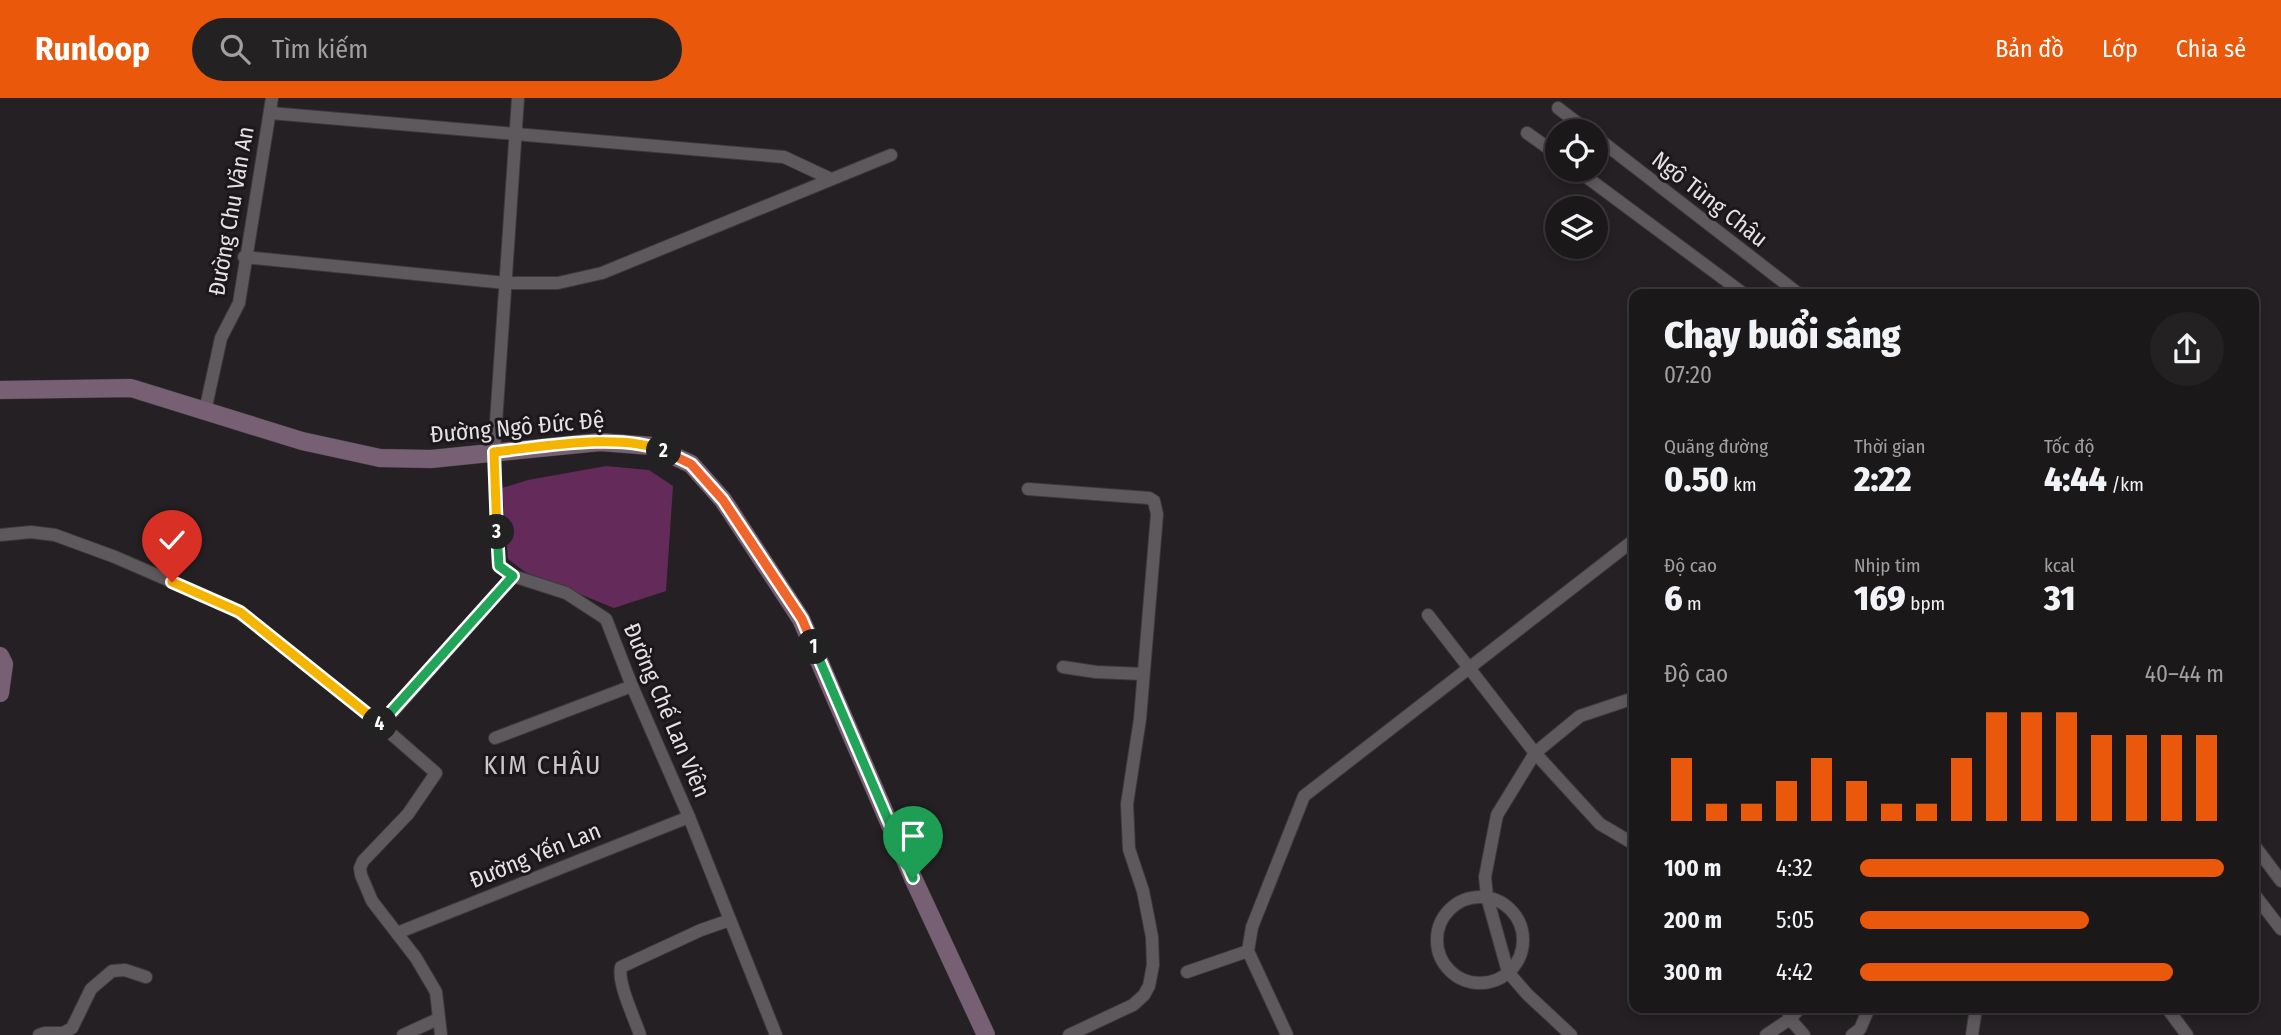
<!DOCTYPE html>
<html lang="vi">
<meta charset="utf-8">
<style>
:root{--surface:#1b181a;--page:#242123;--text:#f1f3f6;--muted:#a0a0a2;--line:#393739;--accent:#ea580c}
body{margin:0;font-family:"Fira Sans Condensed",sans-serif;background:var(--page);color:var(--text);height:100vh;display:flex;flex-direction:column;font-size:26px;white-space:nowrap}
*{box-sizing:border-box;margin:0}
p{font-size:23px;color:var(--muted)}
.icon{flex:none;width:38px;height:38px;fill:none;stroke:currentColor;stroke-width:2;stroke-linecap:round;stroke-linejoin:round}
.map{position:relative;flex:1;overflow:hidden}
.sheet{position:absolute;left:1629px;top:191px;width:630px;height:724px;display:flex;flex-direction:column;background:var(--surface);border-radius:14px;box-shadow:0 4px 10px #0003,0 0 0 2px var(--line)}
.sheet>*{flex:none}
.fabs{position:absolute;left:1545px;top:21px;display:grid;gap:14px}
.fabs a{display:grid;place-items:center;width:63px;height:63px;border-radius:50%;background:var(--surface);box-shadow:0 4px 10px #0003,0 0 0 2px var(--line);font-size:35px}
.pin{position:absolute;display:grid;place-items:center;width:60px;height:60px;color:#fff;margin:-72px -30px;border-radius:50% 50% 50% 0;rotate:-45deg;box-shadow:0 0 7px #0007}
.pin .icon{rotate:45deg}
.km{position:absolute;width:35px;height:35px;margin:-18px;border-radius:50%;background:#222;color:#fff;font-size:19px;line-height:35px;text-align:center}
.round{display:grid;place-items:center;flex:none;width:74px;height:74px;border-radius:37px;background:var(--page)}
.headline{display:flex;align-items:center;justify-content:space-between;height:119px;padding:0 35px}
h1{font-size:38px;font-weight:800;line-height:52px}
.stats{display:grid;grid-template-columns:repeat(3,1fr);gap:10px;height:119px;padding:7px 35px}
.stats div{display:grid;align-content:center}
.stats b{font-size:35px;font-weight:800}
.stats small{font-size:19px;font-weight:400}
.stats p{font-size:19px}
.chart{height:196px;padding:14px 35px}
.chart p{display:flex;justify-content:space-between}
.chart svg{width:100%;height:126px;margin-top:7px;stroke:var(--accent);stroke-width:6}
ul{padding:0 35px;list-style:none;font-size:23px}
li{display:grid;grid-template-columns:112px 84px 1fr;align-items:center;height:52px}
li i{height:18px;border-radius:9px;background:var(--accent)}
header{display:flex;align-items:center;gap:42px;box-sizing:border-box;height:98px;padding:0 35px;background:var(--accent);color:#fff}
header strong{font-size:33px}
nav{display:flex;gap:38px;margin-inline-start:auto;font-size:24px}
.search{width:490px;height:63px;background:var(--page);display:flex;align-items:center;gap:18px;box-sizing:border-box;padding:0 24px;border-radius:38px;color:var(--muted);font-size:26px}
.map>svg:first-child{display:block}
</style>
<header>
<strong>Runloop</strong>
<div class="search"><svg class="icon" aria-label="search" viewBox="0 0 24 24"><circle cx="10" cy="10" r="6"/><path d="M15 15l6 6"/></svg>Tìm kiếm</div>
<nav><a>Bản đồ</a><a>Lớp</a><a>Chia sẻ</a></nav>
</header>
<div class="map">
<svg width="2281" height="937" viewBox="0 0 2281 937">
<rect width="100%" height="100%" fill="#242023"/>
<polygon fill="#632a5a" points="606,368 649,372 673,388 666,493 614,510 525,474 508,461 502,390 528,382"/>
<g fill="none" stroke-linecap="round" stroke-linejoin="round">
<defs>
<g id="street">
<polyline points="518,0 494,354 499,468 513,478 566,495 606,521 632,588 689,719 776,937"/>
<polyline points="1558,10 1588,33"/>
<polyline points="270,15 784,59 831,81"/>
<polyline points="1527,35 1558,57"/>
<polyline points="1596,39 1799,196"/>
<polyline points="1577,72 1744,196"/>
<polyline points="244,159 506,185 558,185 602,175 891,57"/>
<polyline points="205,313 221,240 239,205 272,0"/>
<polyline points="1028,391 1149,400 1154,403 1157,416 1140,621 1127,706 1129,751 1143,793 1152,839 1153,867 1149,888 1144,897 1133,907 1069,937"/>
<polyline points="0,437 31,434 55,437 115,459 230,509 258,528 381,627"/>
<polyline points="1428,517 1535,655 1600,726 1634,746"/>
<polyline points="1063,569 1096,574 1143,576"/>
<polyline points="495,640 632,588"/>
<polyline points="2254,747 2281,783"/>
<polyline points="2254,796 2281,831"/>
<circle cx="1480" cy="842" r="43"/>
<polyline points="397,835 689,719"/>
<polyline points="1187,874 1248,853"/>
<polyline points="1787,910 1790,921 1804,937"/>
<polyline points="2167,910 2187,937"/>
<polyline points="39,937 45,935 63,935 72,930 91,891 112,873 125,872 146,879"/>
<polyline points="403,937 438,921"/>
<polyline points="441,937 436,894 416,860 372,803 361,777 360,770 363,763 408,716 436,675 381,627 513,478"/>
<path d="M640 937C635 921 617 885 621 869L701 832 730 822"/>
<polyline points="1287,937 1248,853 1252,829 1304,698 1634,442"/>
<polyline points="1571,937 1527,896 1508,874 1487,799 1485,779 1497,717 1535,655 1580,618 1634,600"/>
<polyline points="1766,937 1790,921 1800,910"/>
<polyline points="1852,937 1860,931 1869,910"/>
<polyline points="1972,937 1976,910"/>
</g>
<g id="secondary">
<polyline points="0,292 131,290 302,343 380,360 431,361 600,344 652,348 691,366 723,402 801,521 913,780 986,937"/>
<polyline points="0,558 4,566 0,595"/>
</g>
</defs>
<use href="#street" stroke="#3d3a3c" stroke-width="14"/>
<use href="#secondary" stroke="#3d3a3c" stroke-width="19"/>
<use href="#street" stroke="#5e595d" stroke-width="12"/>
<use href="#secondary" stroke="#786074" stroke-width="18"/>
</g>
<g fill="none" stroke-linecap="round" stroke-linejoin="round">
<defs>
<polyline id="split-1" points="814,549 913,780"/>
<polyline id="split-2" points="664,353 691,366 723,402 802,521 814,549"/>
<path id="split-3" d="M497 434 494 354C541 349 621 334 664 353"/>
<polyline id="split-4" points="380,626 513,478 499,468 497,434"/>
<polyline id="split-5" points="172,484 240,514 380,626"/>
</defs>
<use href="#split-1" stroke="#fff" stroke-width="14"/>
<use href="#split-2" stroke="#fff" stroke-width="14"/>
<use href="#split-3" stroke="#fff" stroke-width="14"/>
<use href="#split-4" stroke="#fff" stroke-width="14"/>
<use href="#split-5" stroke="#fff" stroke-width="14"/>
<use href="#split-1" stroke="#22a559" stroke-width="9"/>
<use href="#split-2" stroke="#f0652b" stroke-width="9"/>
<use href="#split-3" stroke="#f5b400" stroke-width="9"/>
<use href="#split-4" stroke="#22a559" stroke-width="9"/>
<use href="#split-5" stroke="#f5b400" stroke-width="9"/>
</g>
<g text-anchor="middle" stroke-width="6" stroke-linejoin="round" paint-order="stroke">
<g font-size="23" fill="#e5e2e4" stroke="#1b171a">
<text transform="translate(1710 101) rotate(38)" y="8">Ngô Tùng Châu</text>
<text transform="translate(231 113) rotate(-80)" y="8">Đường Chu Văn An</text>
<text transform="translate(517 329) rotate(-5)" y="8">Đường Ngô Đức Đệ</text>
<text transform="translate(667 612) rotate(67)" y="8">Đường Chế Lan Viên</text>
<text transform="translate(535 757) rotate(-22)" y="8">Đường Yến Lan</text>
</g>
<g font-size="26" letter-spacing="2" fill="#cbc6ca" stroke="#1b171a">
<text x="543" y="676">KIM CHÂU</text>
</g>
</g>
</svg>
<div class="fabs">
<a><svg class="icon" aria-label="locate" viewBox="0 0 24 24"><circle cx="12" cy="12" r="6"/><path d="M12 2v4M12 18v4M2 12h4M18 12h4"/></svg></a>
<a><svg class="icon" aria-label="layers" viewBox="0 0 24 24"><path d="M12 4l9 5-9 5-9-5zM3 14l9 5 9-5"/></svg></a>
</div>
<div class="pin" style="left:913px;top:780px;background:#1e9e55"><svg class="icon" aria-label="arrive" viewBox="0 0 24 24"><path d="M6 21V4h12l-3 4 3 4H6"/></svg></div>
<div class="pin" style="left:172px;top:484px;background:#d93025"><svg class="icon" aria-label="check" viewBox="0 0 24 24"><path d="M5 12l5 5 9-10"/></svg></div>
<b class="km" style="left:814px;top:549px">1</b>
<b class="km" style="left:664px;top:353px">2</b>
<b class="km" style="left:497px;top:434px">3</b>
<b class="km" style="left:380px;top:626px">4</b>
<section class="sheet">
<div class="headline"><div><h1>Chạy buổi sáng</h1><p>07:20</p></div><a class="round"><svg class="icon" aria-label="share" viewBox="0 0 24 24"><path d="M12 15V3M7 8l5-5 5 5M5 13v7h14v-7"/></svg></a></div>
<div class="stats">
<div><p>Quãng đường</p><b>0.50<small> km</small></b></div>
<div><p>Thời gian</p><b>2:22</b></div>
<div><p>Tốc độ</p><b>4:44<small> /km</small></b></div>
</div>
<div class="stats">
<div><p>Độ cao</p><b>6<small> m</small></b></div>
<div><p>Nhịp tim</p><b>169<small> bpm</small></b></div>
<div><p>kcal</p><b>31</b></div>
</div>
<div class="chart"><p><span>Độ cao</span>40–44 m</p>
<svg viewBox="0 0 160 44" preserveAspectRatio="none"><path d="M5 44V22M15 44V38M25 44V38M35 44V30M45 44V22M55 44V30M65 44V38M75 44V38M85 44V22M95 44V6M105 44V6M115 44V6M125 44V14M135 44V14M145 44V14M155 44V14"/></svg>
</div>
<ul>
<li><b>100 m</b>4:32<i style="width:100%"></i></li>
<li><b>200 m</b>5:05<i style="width:63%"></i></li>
<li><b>300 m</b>4:42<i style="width:86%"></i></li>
</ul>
</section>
</div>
